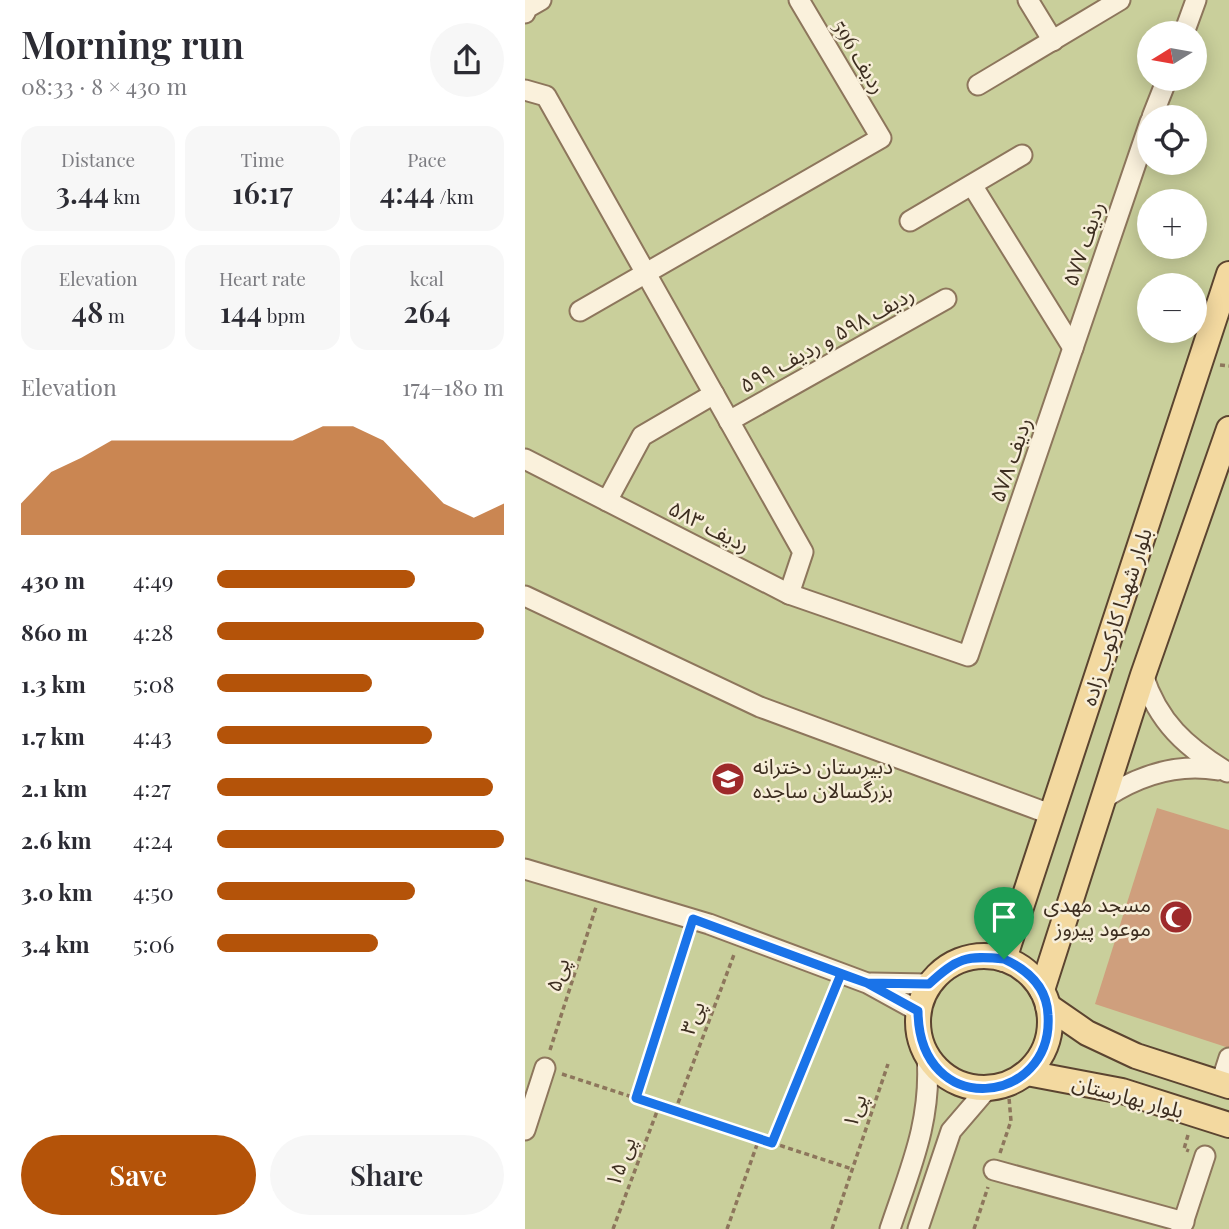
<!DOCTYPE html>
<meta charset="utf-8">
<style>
:root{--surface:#fff;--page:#f7f7f7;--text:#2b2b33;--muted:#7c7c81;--accent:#b45309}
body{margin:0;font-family:"Playfair Display","Noto Sans Arabic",serif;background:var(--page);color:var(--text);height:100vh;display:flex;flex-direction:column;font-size:26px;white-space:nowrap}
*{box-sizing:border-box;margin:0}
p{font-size:23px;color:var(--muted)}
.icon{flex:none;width:38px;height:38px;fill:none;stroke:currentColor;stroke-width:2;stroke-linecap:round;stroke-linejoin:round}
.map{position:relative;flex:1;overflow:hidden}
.panel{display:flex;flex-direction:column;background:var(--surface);width:525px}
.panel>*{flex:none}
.needle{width:46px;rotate:259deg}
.tools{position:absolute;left:612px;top:21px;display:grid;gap:14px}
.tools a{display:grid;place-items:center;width:70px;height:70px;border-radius:50%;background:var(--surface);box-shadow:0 4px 18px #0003;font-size:35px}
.pin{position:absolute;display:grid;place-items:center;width:60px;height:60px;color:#fff;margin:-72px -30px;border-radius:50% 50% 50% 0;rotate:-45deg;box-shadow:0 0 7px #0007}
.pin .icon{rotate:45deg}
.round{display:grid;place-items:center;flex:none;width:74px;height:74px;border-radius:37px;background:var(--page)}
.head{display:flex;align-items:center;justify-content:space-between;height:119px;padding:0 21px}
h1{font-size:38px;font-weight:600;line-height:52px}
.figures{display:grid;grid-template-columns:repeat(3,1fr);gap:10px;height:119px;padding:7px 21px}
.figures div{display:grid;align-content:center;border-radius:18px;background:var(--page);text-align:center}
.figures b{font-size:30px;font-weight:600}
.figures small{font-size:19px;font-weight:400}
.figures p{font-size:19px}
.chart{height:196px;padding:14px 21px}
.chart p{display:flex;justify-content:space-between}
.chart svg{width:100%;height:126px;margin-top:7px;fill:var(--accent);opacity:.7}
.button{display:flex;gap:14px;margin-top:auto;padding:14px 21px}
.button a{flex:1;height:80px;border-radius:42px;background:var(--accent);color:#fff;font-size:28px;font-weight:600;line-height:80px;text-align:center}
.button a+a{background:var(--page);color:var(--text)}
ul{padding:0 21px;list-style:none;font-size:23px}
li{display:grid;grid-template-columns:112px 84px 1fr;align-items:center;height:52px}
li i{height:18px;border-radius:9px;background:var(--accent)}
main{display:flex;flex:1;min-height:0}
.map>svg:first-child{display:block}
</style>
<main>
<section class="panel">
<div class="head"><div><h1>Morning run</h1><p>08:33 · 8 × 430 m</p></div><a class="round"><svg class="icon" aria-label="share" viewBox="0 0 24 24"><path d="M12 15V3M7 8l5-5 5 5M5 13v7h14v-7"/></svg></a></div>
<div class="figures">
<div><p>Distance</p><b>3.44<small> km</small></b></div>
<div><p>Time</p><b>16:17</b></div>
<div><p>Pace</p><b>4:44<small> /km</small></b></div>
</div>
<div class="figures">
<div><p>Elevation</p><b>48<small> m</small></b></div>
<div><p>Heart rate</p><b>144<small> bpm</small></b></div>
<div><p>kcal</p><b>264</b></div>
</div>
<div class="chart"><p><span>Elevation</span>174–180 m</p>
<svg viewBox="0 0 160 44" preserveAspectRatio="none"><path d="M0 44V33L10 22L20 17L30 11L40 11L50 11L60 11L70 11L80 11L90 11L100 6L110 6L120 11L130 22L140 33L150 38L160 33V44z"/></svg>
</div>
<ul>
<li><b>430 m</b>4:49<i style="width:69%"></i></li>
<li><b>860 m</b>4:28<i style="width:93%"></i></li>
<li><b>1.3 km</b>5:08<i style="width:54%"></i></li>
<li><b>1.7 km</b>4:43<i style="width:75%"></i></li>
<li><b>2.1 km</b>4:27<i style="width:96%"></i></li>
<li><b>2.6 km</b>4:24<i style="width:100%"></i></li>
<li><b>3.0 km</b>4:50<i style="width:69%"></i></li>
<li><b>3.4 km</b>5:06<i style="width:56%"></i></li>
</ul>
<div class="button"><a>Save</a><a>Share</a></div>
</section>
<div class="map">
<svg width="704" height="1229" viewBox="0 0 704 1229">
<rect width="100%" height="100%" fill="#f0e4c8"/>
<path fill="#c9cf9b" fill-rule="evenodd" d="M0 0H704V1229H0ZM625 33H670V79H625ZM625 117H670V163H625ZM625 201H670V247H625ZM625 285H670V331H625Z"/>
<polygon fill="#cf9f7d" points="632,808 704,830 704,1048 570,1004"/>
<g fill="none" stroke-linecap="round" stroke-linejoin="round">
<defs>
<g id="minor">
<polyline points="503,0 528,41"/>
<polyline points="0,13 2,8 16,0"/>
<polyline points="659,33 671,0"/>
<polyline points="453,85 595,0"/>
<polyline points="0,90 21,96 278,552 264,594"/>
<polyline points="627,117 642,79"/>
<polyline points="447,185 548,348"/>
<polyline points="385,221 497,155"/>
<polyline points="55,311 356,138 274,0"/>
<polyline points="204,421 421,299"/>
<polyline points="0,459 264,594 443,656 625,122"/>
<polyline points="82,501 117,436 189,394"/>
<polyline points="0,596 235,707 525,814"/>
<path d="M618 675C633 722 661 747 702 772"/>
<path d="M581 797C615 775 652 763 693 770"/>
<polyline points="0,869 184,924 342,983 393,1011"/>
<polyline points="346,983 404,984"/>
<polyline points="696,1083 704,1058"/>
<polyline points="0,1130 20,1068"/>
<polyline points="469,1170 659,1222"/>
<path d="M365 1229C385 1169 407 1121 402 1056"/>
<polyline points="393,1229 426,1131 462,1089"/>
<polyline points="656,1229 680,1156"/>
</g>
<g id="major">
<circle cx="459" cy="1022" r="66"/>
<polyline points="479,959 704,274"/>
<polyline points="517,990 618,675 704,429"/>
<polyline points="523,1006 562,1033 611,1056 704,1086"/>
<polyline points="502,1073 597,1091 704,1125"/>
</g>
</defs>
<use href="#minor" stroke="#8d765c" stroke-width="23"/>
<use href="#major" stroke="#5b4430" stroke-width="28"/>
<g stroke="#8d765c" stroke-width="3.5" stroke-dasharray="5 3.5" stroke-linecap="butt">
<polyline points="695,365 704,366"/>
<polyline points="25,1050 71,907"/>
<polyline points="37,1074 327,1169"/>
<polyline points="111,1098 163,937"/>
<polyline points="150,1111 210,952"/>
<polyline points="663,1135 659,1149 664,1151"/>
<polyline points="247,1143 310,989"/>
<polyline points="475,1153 486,1121 483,1086"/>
<polyline points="88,1229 134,1106"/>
<polyline points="202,1229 234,1139"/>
<polyline points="307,1229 363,1064"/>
<polyline points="449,1229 463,1187"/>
</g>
<use href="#minor" stroke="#faf1dc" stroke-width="19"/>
<use href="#major" stroke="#f3d9a0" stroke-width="24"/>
</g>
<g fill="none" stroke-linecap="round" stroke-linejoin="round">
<defs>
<path id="route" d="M479 959C441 955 432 958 404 984L342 983 168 919 111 1098 247 1143 316 974 342 983 393 1011C394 1121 529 1106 523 1015 522 987 503 970 479 959"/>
</defs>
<use href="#route" stroke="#fff" stroke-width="14"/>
<use href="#route" stroke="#1a73e8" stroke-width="9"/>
</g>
<defs>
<symbol id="school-disc" viewBox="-11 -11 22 22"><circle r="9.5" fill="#9e2a2b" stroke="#f7eed8"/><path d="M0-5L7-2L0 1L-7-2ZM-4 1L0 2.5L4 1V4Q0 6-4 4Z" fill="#fff"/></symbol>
<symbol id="mosque-disc" viewBox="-11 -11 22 22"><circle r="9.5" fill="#9e2a2b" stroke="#f7eed8"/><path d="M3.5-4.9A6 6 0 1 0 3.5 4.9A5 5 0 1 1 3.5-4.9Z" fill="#fff"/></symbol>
</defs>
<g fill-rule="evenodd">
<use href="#school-disc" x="184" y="760" width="38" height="38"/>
<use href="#mosque-disc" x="632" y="898" width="38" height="38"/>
</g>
<g text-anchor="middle" stroke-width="5" stroke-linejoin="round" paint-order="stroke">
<g font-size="21" fill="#3d2e20" stroke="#f7eed8">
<text transform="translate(334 57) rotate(59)" y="7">ردیف 596</text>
<text transform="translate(559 244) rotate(-71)" y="7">ردیف ۵۷۷</text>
<text transform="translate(302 340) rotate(-29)" y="7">ردیف ۵۹۸ و ردیف ۵۹۹</text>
<text transform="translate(486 460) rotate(-71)" y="7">ردیف ۵۷۸</text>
<text transform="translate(184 527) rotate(27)" y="7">ردیف ۵۸۳</text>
<text transform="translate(592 617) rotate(-72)" y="7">بلوار شهدا کارکوب زاده</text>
<text transform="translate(33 975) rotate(-72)" y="7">پی۵</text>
<text transform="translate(168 1018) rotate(-69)" y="7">پی۳</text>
<text transform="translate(603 1097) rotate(15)" y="7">بلوار بهارستان</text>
<text transform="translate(330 1111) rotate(-71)" y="7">پی۱</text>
<text transform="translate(96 1162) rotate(-70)" y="7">پی ۱۵</text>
</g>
<g font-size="21" fill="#3d2e20" stroke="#f7eed8" text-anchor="start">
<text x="228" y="774">دبیرستان دخترانه<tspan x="228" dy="24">بزرگسالان ساجده</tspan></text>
<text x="626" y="912" text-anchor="end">مسجد مهدی<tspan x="626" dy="24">موعود پیروز</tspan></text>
</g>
</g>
</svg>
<div class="tools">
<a><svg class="needle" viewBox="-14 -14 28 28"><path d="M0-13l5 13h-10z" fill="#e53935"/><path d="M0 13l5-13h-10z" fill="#7c7c81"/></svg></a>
<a><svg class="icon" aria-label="locate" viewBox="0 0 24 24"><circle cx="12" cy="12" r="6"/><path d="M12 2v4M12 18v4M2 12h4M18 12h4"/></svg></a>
<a>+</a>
<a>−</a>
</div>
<div class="pin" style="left:479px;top:959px;background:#1e9e55"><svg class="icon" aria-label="arrive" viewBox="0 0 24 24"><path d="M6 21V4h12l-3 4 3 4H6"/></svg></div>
</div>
</main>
